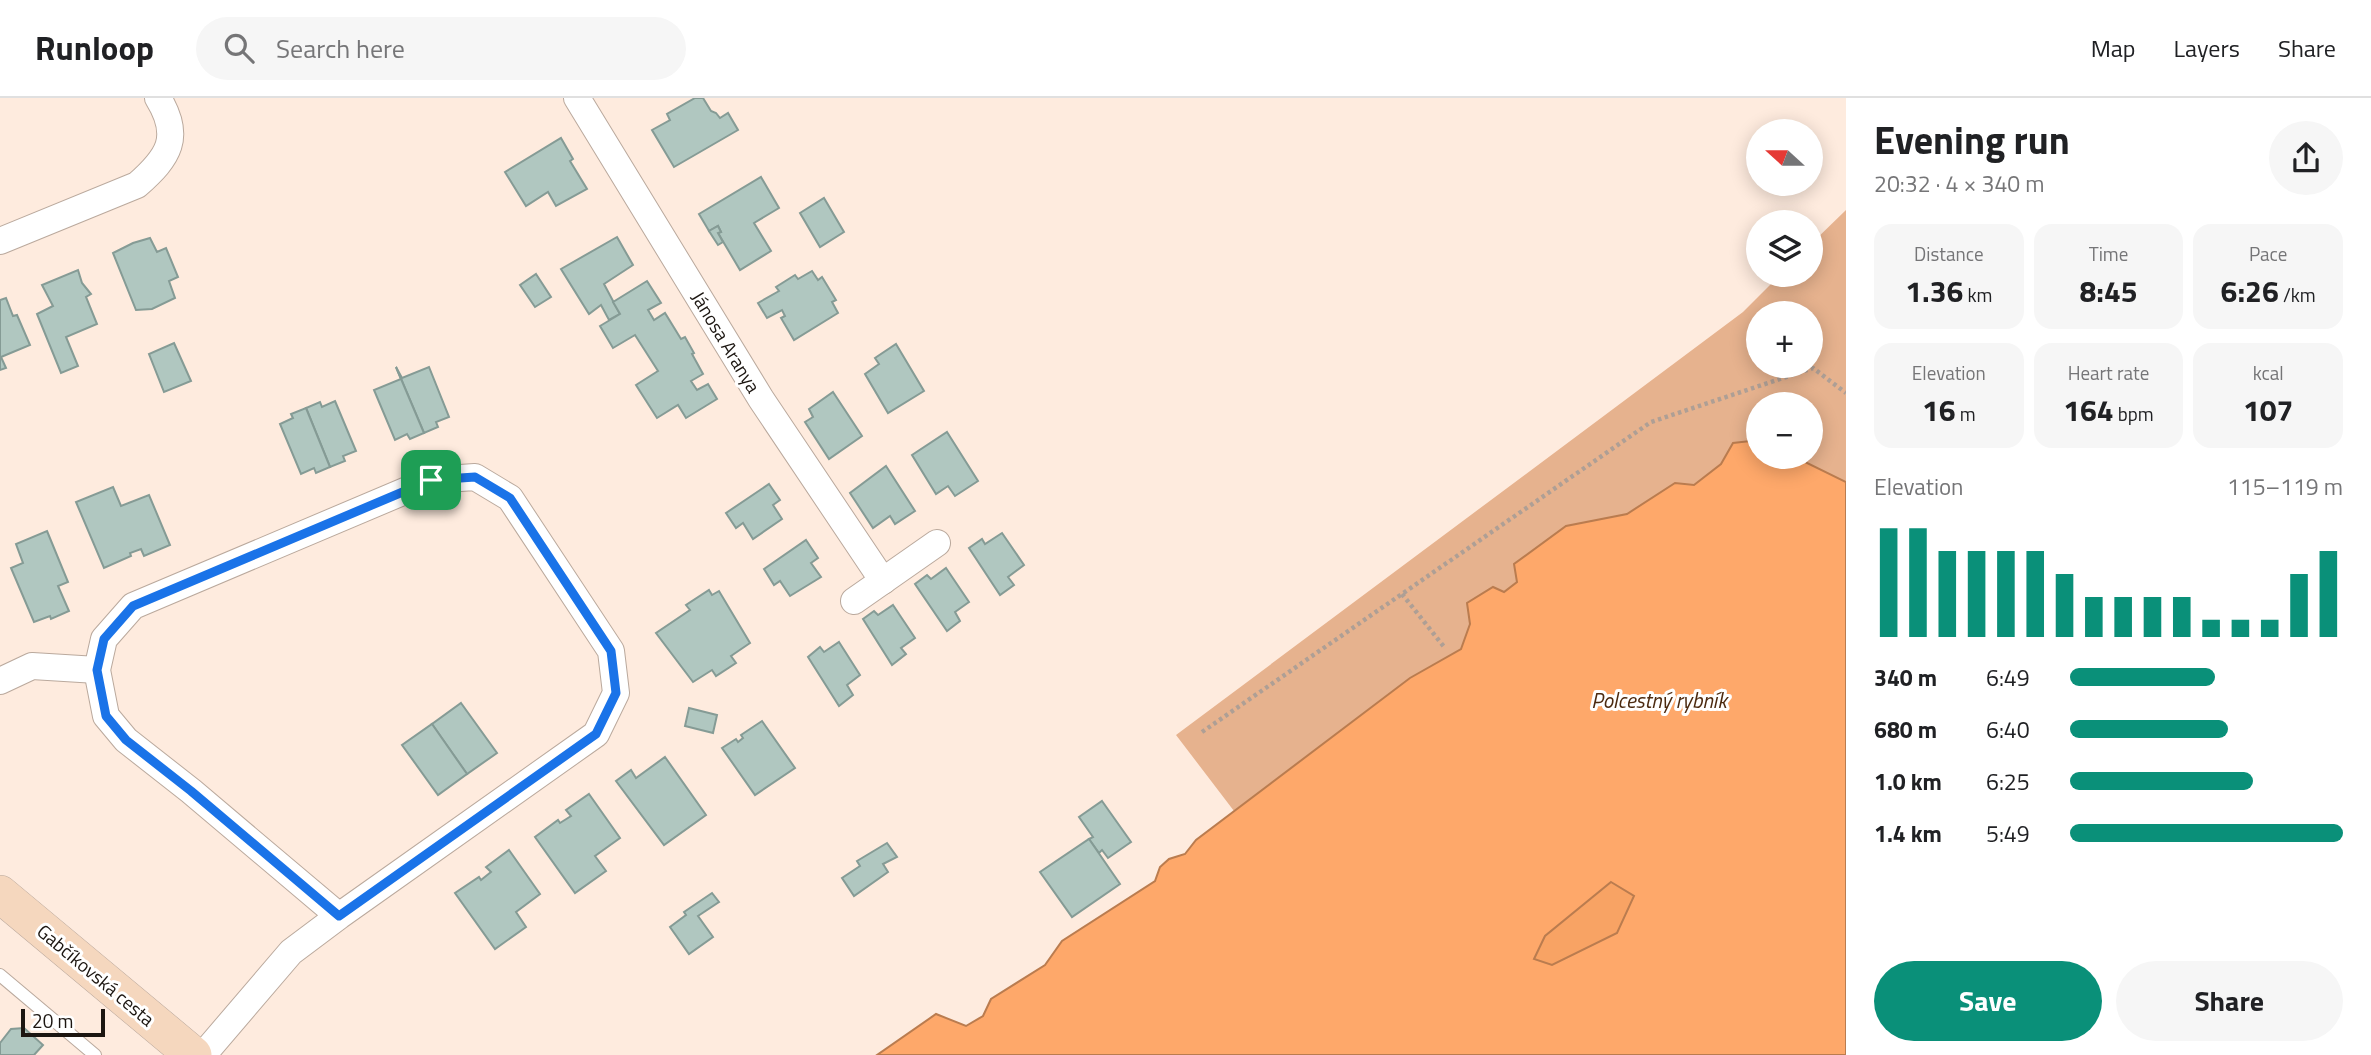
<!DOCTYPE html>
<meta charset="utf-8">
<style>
:root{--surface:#fff;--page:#f6f6f6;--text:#202124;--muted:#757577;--line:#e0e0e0;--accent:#0a9079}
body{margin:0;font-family:"Titillium Web",sans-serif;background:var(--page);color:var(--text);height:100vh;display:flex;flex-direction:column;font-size:26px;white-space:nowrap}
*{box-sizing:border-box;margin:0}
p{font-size:23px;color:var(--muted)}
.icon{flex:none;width:38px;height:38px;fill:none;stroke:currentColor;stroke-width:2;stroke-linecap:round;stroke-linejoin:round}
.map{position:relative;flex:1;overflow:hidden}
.panel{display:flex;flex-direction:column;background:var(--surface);width:525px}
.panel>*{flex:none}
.needle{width:46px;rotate:291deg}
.buttons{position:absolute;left:1746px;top:21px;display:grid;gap:14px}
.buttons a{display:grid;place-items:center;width:77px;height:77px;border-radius:50%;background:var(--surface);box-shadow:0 4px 18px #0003;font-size:35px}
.scale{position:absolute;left:21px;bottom:18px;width:84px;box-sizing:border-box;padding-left:7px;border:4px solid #1c1611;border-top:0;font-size:19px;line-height:24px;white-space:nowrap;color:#1c1611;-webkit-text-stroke:5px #fff;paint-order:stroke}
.pin{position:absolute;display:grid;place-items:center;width:60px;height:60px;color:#fff;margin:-30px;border-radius:14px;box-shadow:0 4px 10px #0006}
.round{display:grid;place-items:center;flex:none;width:74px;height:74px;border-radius:37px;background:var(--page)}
.overview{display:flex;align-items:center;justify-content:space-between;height:119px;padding:0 28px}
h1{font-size:38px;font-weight:700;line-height:52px}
.stats{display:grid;grid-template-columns:repeat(3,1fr);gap:10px;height:119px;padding:7px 28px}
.stats div{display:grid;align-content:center;border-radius:18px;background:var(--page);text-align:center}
.stats b{font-size:30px;font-weight:700}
.stats small{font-size:19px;font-weight:400}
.stats p{font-size:19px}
.chart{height:196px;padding:14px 28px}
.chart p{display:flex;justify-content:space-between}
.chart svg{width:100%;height:126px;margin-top:7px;stroke:var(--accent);stroke-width:6}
.cta{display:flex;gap:14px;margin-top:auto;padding:14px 28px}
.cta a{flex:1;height:80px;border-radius:42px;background:var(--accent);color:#fff;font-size:28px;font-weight:700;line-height:80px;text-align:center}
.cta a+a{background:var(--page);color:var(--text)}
ul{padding:0 28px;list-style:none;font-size:23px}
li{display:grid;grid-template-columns:112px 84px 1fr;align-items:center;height:52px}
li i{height:18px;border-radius:9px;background:var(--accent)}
header{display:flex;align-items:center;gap:42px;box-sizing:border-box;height:98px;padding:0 35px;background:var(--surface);border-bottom:2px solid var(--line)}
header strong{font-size:33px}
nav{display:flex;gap:38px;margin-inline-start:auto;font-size:24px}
.search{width:490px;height:63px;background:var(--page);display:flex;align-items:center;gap:18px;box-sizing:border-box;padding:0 24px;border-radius:38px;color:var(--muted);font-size:26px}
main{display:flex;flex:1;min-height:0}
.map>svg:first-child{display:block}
</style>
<header>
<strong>Runloop</strong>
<div class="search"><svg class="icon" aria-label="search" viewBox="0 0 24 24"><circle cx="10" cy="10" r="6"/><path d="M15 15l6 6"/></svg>Search here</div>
<nav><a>Map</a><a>Layers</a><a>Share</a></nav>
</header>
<main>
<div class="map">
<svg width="1846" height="957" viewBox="0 0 1846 957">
<rect width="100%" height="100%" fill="#feebde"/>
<path fill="#e6b28e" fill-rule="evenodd" d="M1846 112V384L1795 359H1811V306H1759V342L1733 345 1721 366 1694 387 1675 386 1627 416 1566 428 1515 466 1517 484 1470 526 1461 551 1410 580 1234 713 1176 637 1743 214 1780 177H1811V146ZM1759 215H1811V268H1759Z"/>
<polygon fill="#f8a364" points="1611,784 1634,798 1618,835 1552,867 1533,861 1545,838"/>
<path fill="#fea86a" stroke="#ba7c4f" stroke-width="2" fill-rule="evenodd" d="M1759 342V359H1795L1846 384V957H877L936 916 966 928 983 918 991 901 1045 867 1062 843 1155 783 1160 769 1169 761 1185 756 1196 742 1410 580 1461 551 1470 526 1467 505 1493 489 1504 494 1517 484 1514 466 1566 428 1627 416 1675 385 1694 387 1721 366 1733 345ZM1611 784 1634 798 1617 835 1552 867 1534 861 1545 838Z"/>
<g fill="#b0c7c0" stroke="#859b95" stroke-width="2">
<polygon points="695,0 703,0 711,13 716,15 720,20 728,15 738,32 674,69 652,32 670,22 667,16"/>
<polygon points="561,40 573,61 570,63 587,91 556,108 548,94 526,108 505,74"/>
<polygon points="761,79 779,110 754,125 771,153 740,172 718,135 721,134 718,128 709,133 699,116"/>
<polygon points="824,100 844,134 820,149 800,115"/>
<polygon points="718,128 721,134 718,135 723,144 718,147 709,133"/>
<polygon points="617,139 633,167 604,186 620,216 609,222 601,207 589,216 561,171"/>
<polygon points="150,140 157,154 166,150 178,179 169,183 175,200 152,211 136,212 113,155 133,145"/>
<polygon points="78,172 82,185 91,196 86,199 97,226 66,239 78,268 61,275 37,216 53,208 42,187"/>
<polygon points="812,173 818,182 822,179 836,202 832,204 838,215 794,242 781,220 785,218 782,212 767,220 758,205 779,193 776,189 795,177 798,181"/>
<polygon points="536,176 551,199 535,209 520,187"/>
<polygon points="647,183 661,205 648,212 654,222 665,215 681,241 685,239 694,255 692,256 703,276 691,283 697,292 708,286 717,301 686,320 678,307 657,320 636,287 658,273 635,237 613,250 600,228 620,216 613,204"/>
<polygon points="6,200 13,218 17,217 30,247 1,259 6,270 0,272 0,202"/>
<polygon points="174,245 191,283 164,294 149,256"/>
<polygon points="896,246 924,293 888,315 865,276 879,266 875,260"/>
<polygon points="396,269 402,280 429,269 449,319 436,324 438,329 424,335"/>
<polygon points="396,269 424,335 410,341 407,336 395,342 374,292 401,281"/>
<polygon points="833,294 862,338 829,361 805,324 813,319 809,311"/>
<polygon points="335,303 356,353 343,358 345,363 330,369 306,310 320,304 322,309"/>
<polygon points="306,310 330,369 316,375 314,370 301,376 280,326 293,320 291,316"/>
<polygon points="947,334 978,383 955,398 948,388 936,396 912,357"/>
<polygon points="886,368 915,413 895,426 890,418 873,430 850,395"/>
<polygon points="769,386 780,402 773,407 782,421 753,441 743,425 736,430 726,415"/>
<polygon points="113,389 121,408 149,397 170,447 144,458 141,451 130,455 131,458 104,470 76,404"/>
<polygon points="47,433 68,484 58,488 69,513 51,521 50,518 34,524 11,470 23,465 16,446"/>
<polygon points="1002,435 1024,467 1008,479 1014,487 1000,497 969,450 982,441 985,446"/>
<polygon points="806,442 818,460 811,465 821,479 790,498 780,483 774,487 764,471"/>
<polygon points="946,470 969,504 955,514 960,523 947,533 915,486 927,477 931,481"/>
<polygon points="709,492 712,497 719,493 750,545 731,558 736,565 716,578 712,572 693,584 656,535 690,512 686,507"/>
<polygon points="893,507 915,540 901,550 906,556 892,567 863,521 874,513 878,517"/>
<polygon points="839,544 860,577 847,587 853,597 839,608 808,559 820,549 824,554"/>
<polygon points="461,605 497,655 467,676 432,626"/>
<polygon points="689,610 717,617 713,635 685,628"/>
<polygon points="762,623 795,670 755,697 722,650 736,641 738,644 743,640 741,637"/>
<polygon points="432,626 467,676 438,697 402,647"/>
<polygon points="665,659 706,717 664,747 616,683 631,672 636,680"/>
<polygon points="589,696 620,740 595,758 606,773 575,795 535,739 558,722 560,725 571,718 566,712"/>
<polygon points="1102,703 1131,744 1108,760 1102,752 1099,755 1089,741 1093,739 1079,719"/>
<polygon points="1089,741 1120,786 1072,819 1040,774"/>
<polygon points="887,745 897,759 883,766 888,774 854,798 842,780 860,768 857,763"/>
<polygon points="509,752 540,796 516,814 526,829 495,851 455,795 479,779 481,782 491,774 486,769"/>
<polygon points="712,795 719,804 698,818 713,839 689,856 670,829 686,817 684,814"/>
<polygon points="24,930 43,947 34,957 0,957 0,945 11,931"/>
</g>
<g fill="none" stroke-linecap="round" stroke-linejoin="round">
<defs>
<polyline id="service" points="0,877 95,957"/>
<g id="minor">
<polyline points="577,0 761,301 883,483"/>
<path d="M0 143 137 87C169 59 182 39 158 0"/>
<polyline points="854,503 937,445"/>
<polyline points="0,583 32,568 97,572"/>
<polyline points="203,957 291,854 339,818 596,636 616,595 611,553 510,400 475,379 431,382 133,508 104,541 97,572 106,618 126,642 191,693 339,818"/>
</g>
<polyline id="secondary" points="0,796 193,957"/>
</defs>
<use href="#service" stroke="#baa99d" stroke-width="14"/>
<use href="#minor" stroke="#baa99d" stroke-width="28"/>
<use href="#secondary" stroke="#baa99d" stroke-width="38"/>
<g stroke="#ae9f95" stroke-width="4.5" stroke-dasharray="3.5 3.5" stroke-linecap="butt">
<polyline points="1402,496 1445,550"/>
<polyline points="1202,634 1651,324 1813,270 1846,295"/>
</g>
<use href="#service" stroke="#fff" stroke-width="12"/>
<use href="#minor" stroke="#fff" stroke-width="26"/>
<use href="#secondary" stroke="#f5d7be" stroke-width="37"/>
</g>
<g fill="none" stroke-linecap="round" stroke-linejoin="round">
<defs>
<polygon id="route" points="475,379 510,400 611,553 616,595 596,636 339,818 191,693 126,642 106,618 97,572 104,541 133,508 431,382"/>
</defs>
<use href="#route" stroke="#fff" stroke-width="14"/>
<use href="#route" stroke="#1a73e8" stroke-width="9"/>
</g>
<g text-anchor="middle" stroke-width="6" stroke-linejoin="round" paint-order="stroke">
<g font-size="19" fill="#1c1611" stroke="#fff">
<text transform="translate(726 244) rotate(59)" y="7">Jánosa Aranya</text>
<text transform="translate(96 877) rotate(40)" y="7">Gabčíkovská cesta</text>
</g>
<g font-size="21" font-style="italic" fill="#4c2a10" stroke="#fff">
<text x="1659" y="610">Polcestný rybník</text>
</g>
</g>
</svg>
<div class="buttons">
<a><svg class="needle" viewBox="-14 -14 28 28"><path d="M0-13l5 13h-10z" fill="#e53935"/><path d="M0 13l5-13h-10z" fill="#757577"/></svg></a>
<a><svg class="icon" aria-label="layers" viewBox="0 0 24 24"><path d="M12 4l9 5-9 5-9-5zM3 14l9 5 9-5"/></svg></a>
<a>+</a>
<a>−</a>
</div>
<div class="scale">20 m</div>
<div class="pin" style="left:431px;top:382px;background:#1e9e55"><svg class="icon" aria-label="arrive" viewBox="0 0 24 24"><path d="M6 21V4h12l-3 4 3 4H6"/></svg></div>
</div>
<section class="panel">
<div class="overview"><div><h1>Evening run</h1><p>20:32 · 4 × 340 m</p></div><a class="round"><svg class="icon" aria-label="share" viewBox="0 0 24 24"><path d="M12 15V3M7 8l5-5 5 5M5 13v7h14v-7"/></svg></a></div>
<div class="stats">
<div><p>Distance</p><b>1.36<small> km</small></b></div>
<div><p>Time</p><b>8:45</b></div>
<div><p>Pace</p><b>6:26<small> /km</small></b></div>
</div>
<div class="stats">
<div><p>Elevation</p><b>16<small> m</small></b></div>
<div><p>Heart rate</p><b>164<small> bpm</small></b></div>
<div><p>kcal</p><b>107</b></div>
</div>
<div class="chart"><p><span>Elevation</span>115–119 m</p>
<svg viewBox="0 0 160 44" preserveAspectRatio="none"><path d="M5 44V6M15 44V6M25 44V14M35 44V14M45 44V14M55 44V14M65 44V22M75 44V30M85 44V30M95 44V30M105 44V30M115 44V38M125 44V38M135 44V38M145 44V22M155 44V14"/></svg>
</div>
<ul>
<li><b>340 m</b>6:49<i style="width:53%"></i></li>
<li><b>680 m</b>6:40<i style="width:58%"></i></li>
<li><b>1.0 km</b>6:25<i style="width:67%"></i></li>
<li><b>1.4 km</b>5:49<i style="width:100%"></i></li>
</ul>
<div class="cta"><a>Save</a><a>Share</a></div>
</section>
</main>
